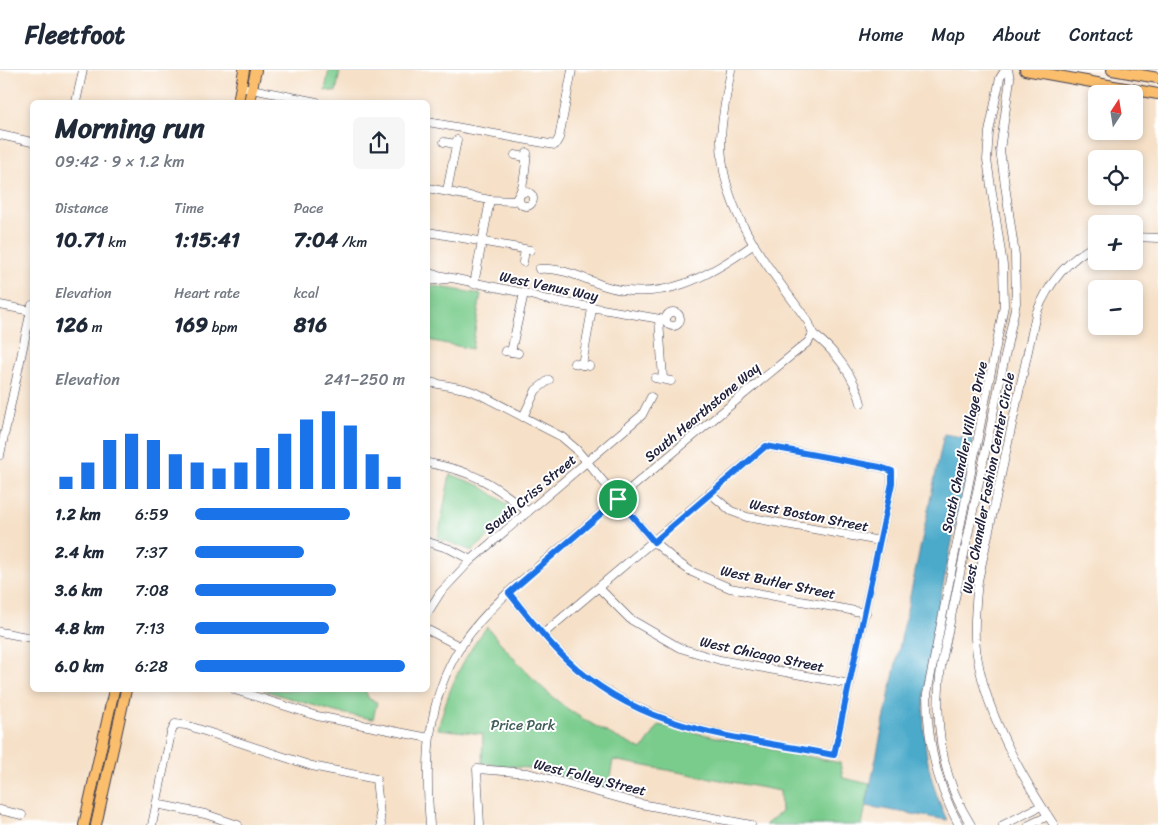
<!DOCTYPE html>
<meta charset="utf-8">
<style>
:root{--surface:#fff;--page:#f6f6f7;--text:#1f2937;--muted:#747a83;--line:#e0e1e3;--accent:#1a73e8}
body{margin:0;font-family:Sriracha,sans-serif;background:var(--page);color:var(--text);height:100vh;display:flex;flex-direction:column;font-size:19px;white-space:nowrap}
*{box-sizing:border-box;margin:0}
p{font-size:16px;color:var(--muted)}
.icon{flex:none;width:28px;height:28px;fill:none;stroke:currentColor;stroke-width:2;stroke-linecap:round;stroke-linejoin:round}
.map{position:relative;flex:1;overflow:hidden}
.details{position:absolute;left:30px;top:30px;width:400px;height:592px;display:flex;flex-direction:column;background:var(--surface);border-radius:8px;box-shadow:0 2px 8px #0003}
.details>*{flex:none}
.needle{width:32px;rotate:12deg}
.buttons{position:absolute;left:1088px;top:15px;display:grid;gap:10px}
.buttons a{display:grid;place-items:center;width:55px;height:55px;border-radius:8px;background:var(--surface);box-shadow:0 2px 8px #0003;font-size:25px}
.pin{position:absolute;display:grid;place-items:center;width:42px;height:42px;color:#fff;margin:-21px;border:2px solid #fff;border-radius:50%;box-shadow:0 1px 5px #0007}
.round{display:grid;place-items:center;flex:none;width:52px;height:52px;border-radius:8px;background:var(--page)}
.headline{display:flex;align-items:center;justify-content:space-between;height:85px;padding:0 25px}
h1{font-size:28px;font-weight:800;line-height:38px}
.stats{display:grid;grid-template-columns:repeat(3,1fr);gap:8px;height:85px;padding:5px 25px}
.stats div{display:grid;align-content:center}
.stats b{font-size:21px;font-weight:800}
.stats small{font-size:14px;font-weight:400}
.stats p{font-size:14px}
.chart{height:140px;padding:10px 25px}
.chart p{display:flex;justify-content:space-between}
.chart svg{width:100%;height:90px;margin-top:5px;stroke:var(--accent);stroke-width:6}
ul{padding:0 25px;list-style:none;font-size:16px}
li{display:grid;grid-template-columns:80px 60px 1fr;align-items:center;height:38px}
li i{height:12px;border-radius:6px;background:var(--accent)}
header{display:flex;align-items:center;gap:30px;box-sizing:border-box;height:70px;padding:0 25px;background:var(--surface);border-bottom:1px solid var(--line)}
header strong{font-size:24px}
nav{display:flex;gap:28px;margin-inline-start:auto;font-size:18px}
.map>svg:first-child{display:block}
</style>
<header>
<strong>Fleetfoot</strong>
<nav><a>Home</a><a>Map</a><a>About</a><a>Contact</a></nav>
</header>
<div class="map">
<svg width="1158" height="755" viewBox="0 0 1158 755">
<rect width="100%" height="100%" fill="#fff"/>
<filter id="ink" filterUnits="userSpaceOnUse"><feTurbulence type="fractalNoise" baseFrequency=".02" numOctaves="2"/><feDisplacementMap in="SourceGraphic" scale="10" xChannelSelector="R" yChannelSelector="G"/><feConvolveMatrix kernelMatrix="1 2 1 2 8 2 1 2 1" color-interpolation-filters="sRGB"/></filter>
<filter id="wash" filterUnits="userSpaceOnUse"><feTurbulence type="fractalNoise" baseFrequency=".0096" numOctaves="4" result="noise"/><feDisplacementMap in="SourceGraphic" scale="20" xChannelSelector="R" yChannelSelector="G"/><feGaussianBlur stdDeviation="1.12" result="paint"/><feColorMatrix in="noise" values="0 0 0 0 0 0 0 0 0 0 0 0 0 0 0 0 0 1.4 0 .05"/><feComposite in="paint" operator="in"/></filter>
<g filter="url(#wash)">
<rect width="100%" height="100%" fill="#f6e0c7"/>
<g fill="#7acc8d" stroke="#4e7764">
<polygon points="329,0 340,1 336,22 325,20"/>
<polygon points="428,215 481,224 472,279 428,270"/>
<polygon points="450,404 481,416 515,440 516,443 472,481 438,468"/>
<path d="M487 557C511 585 535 614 565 637 589 654 616 667 642 680L659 655 840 693 843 708 870 714 862 755H765L781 742 780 721 613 690 608 720 535 699 482 693 483 664 438 659C448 620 462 588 487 557Z"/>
<polygon points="263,620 365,620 369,629 377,632 373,649 335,642"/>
</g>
<path fill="#4baaca" stroke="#366682" d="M944 364 973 369C963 416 954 464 944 511 926 595 908 668 947 750L866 736Z"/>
</g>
<g filter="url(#ink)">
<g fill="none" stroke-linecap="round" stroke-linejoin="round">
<defs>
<g id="minor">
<path d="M731 0C727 22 722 45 721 68 720 143 768 195 809 253L813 264"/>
<polyline points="241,17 317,32"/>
<polyline points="76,32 83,0"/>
<polyline points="428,52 555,75 559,68 572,0"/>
<polyline points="0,65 32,72"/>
<polyline points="444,72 456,74"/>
<polyline points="515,85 526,87"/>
<path d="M428 118 490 130 514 131C525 122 525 96 527 83"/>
<polyline points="447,121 457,70"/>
<circle cx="526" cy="129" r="7"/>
<polyline points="428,162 530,180"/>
<polyline points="1134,167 1158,168"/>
<polyline points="523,192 525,180"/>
<path d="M539 199C562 197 584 209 605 216 661 234 710 206 754 174"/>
<polyline points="428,203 524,223 544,229 666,250"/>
<polyline points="428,211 447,209"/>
<polyline points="474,214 490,130"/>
<polyline points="0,235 31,241"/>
<circle cx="673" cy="249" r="7"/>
<polyline points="659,250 663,309"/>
<path d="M813 264C834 279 855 307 861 333"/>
<polyline points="505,281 518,283"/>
<polyline points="511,282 524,223"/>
<polyline points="574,293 589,296"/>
<polyline points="582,295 592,239"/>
<polyline points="655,308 671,311"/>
<polyline points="428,312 465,319 479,324 562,367 576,379 654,472 676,491 692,502 730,518 866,543"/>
<polyline points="523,347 536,320 549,310"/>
<polyline points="0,385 32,235"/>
<path d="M428 393C473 401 493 413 528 442"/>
<polyline points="710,423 731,441 747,447 880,471"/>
<polyline points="428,472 450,479 471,490"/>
<polyline points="599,518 630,549 680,578 720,590 850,614"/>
<path d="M509 523C527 545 545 569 566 589 641 661 737 667 834 685L892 413 891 401 880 397 766 376 543 564"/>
<polyline points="428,542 440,523 471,490 642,345 651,327"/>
<polyline points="428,560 461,577"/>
<polyline points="0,562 32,568"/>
<polyline points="235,620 317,646 429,668"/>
<polyline points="156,734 205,744 238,755"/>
<polyline points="0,740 22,745"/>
<polyline points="152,755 171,663 175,654 186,655 312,696 376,709 381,755"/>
<path d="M430 755C425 693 426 630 461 576 491 531 538 498 578 463 654 398 730 335 808 272L813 264"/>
<polyline points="480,755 477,699 528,703 641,734 751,755"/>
<path d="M959 755C936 714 927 670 927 624L1004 236 1003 195 987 90 989 62 1000 8 1005 0"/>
<path d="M971 755C940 706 933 647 942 591L1016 233 1015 185 1000 80 1010 9 1008 0"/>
<polyline points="1003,755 1041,736"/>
<polyline points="1029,755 1048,746"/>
<path d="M1054 755C1019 703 980 632 975 569 974 550 976 530 978 511L1036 244C1048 214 1066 190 1096 175"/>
</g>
<g id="major">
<polyline points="1025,0 1158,24"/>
<polyline points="1112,0 1158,8"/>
<polyline points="238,32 244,0"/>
<polyline points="249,32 256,0"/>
<polyline points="84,755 114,620"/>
<polyline points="96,755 126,620"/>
</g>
</defs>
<use href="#minor" stroke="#423e50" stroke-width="9"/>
<use href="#major" stroke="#423e50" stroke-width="12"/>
<use href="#minor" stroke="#fff" stroke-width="8"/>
<use href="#major" stroke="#fabe6d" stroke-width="10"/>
</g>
</g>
<g fill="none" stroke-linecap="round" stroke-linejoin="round" filter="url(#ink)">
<defs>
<path id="route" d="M766 376 880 397 892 401V413L834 685C736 666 643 663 566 589 545 569 527 545 509 523L618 429 654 472Z"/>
</defs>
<use href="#route" stroke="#fff" stroke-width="10"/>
<use href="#route" stroke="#1a73e8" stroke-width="6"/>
</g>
<g text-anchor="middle" stroke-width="4" stroke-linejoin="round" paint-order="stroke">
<g font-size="14" fill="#22223b" stroke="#fff">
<text transform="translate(549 216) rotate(12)" y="5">West Venus Way</text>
<text transform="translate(702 342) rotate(-40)" y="5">South Hearthstone Way</text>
<text transform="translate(964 377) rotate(-78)" y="5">South Chandler Village Drive</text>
<text transform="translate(988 413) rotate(-79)" y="5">West Chandler Fashion Center Circle</text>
<text transform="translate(530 424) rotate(-40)" y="5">South Criss Street</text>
<text transform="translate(809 445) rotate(11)" y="5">West Boston Street</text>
<text transform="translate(778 512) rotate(12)" y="5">West Butler Street</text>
<text transform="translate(762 584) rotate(12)" y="5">West Chicago Street</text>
<text transform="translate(590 707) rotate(14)" y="5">West Folley Street</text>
</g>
<g font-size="14" fill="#415e58" stroke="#fff">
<text x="523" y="660">Price Park</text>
</g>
</g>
</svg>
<div class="buttons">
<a><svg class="needle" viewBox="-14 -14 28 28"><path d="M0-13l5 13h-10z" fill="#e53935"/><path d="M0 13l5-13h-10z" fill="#747a83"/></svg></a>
<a><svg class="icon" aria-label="locate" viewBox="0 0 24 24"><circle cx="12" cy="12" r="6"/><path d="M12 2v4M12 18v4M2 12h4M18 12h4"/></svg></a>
<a>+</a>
<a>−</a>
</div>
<div class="pin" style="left:618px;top:429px;background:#1e9e55"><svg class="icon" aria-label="arrive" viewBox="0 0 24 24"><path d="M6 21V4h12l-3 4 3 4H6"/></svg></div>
<section class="details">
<div class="headline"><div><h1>Morning run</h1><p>09:42 · 9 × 1.2 km</p></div><a class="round"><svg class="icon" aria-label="share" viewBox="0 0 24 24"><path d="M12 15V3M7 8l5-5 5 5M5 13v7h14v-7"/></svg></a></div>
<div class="stats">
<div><p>Distance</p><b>10.71<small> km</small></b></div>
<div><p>Time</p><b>1:15:41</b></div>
<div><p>Pace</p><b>7:04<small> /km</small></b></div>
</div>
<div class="stats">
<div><p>Elevation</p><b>126<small> m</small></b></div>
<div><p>Heart rate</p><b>169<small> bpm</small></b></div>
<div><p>kcal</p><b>816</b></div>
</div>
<div class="chart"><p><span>Elevation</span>241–250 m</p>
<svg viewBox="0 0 160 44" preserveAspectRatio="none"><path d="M5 44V38M15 44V31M25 44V20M35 44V17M45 44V20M55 44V27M65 44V31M75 44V34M85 44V31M95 44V24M105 44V17M115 44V10M125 44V6M135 44V13M145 44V27M155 44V38"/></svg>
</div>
<ul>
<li><b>1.2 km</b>6:59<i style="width:74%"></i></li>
<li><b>2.4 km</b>7:37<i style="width:52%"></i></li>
<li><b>3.6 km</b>7:08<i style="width:67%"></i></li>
<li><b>4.8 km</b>7:13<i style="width:64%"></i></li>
<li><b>6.0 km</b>6:28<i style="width:100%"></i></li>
</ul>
</section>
</div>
